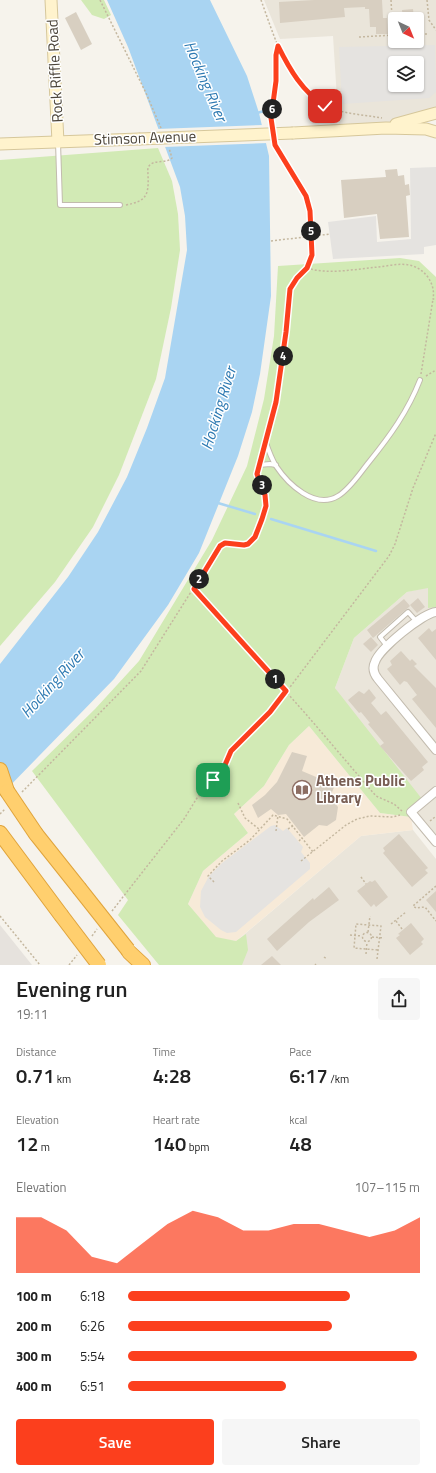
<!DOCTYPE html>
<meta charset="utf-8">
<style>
:root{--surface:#fff;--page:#f6f6f6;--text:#222;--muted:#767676;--accent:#fc3f1d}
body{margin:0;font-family:"Titillium Web",sans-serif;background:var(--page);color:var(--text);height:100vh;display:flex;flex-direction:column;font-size:15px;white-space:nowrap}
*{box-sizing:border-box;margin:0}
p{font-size:13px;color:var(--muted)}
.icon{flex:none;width:22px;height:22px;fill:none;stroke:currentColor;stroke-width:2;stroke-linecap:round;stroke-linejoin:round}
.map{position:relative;height:965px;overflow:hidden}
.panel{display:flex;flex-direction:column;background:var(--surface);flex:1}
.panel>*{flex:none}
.needle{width:26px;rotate:137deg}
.controls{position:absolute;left:388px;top:12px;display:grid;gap:8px}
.controls a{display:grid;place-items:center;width:36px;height:36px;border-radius:4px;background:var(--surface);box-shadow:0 1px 3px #0004;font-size:20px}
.pin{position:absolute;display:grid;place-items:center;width:34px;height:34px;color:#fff;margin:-17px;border-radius:8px;box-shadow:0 2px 6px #0006}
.km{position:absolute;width:20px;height:20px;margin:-10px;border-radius:50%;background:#222;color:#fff;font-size:11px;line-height:20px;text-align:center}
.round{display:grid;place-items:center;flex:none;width:42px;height:42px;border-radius:4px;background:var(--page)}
.overview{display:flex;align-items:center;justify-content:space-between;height:68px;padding:0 16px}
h1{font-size:22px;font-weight:600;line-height:30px}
.figures{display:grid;grid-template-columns:repeat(3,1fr);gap:6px;height:68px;padding:4px 16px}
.figures div{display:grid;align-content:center}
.figures b{font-size:20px;font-weight:600}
.figures small{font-size:11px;font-weight:400}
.figures p{font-size:11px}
.chart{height:112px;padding:8px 16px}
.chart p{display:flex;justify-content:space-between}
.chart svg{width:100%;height:72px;margin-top:4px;fill:var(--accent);opacity:.7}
.cta{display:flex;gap:8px;margin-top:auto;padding:8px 16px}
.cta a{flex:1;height:46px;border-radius:4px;background:var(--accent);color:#fff;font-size:16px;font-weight:600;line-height:46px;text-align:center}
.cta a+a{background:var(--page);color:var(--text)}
ul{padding:0 16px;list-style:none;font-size:13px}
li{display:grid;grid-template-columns:64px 48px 1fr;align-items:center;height:30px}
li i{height:10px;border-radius:5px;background:var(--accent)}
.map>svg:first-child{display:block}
</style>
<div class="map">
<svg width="436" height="965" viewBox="0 0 436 965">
<rect width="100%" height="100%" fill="#f6f3ec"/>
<g fill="#eae5da" fill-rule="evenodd">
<path d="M264 0H436V113L421 118 339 130 333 36 280 39ZM395 19H417V41H395ZM395 63H417V85H395Z"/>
<polygon points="436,575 436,836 417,813 335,688 354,638 407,592 428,587"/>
<polygon points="413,830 436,859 436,965 208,965 361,836"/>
</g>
<polygon fill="#f7ead8" points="309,726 380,813 411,817 413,830 361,836 236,941 216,938 188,904 203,871 248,833 234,814 264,786 289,745"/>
<polygon fill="#e6e2dd" points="0,925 32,965 0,965"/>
<g fill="#d2eab5">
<polygon points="81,0 104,0 111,15 104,19 92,15"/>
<polygon points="158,148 172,181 178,214 180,250 171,308 156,379 119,475 93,527 55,582 0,646 0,160"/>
<polygon points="400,258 419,261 436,277 436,607 428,608 428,588 407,592 354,638 335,688 422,799 417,813 411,817 380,813 309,726 289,745 264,786 234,814 248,833 203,871 188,904 216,937 236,941 246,934 248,950 242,965 159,965 118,915 128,900 32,771 95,709 139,661 212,540 247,466 264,399 274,336 278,266"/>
</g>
<g fill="#e5e3e0" fill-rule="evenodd">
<path d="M435 45 436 92 429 98 342 104 339 47ZM395 63H417V85H395Z"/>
<polygon points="436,167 436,245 424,247 424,254 333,259 328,222 376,216 377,242 411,239 410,168"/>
<polygon points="275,825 283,831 287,828 303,847 301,852 310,863 310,869 236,932 227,933 221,930 205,917 200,907 201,891 209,876 222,863 271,826"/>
</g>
<polygon fill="#a9d4f2" points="107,0 210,0 247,76 259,113 269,156 271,296 260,374 252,412 238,456 199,553 168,605 114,679 0,796 0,664 68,577 98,532 127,477 147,428 165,378 187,250 185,216 180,187 128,47"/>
<polygon fill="#f6f3ec" points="264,125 268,143 164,147 157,129"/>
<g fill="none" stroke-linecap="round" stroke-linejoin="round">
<g stroke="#a9d4f2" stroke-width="2.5">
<polyline points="257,113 264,111"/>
<polyline points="218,503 255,514"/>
<polyline points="271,519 376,551"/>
</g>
</g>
<g fill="#d8cfc1">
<polygon points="314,0 382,0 383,18 387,18 388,34 376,34 376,27 370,27 369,9 365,9 365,7 344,8 345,17 280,23 279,2"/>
<polygon points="413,9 414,19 403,19 402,10"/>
<polygon points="76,12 92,44 81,50 65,18"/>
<polygon points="397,169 398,176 404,175 405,185 409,184 410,195 406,196 409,237 380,239 377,214 344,218 341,180 386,177 385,170"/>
<polygon points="418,598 425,607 417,613 410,605"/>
<polygon points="404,599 410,606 373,638 367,630"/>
<polygon points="429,628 432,632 436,629 436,660 418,638"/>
<polygon points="371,637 378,645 371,652 363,644"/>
<polygon points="401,651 410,661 412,659 417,664 414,666 436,688 436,728 412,699 417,695 407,682 404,681 400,685 387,669 392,665 390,661"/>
<polygon points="369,689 376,698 371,703 381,715 386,711 428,762 422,767 424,770 411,781 380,746 384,743 368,724 370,723 361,712 359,713 348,700 359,691 364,694"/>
<polygon points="292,752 307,756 302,771 335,785 330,797 338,807 336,820 327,826 319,825 304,837 286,814 278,815 271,809 258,818 252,805 265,795 277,782"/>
<polygon points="399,834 428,868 425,870 428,873 412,887 383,853 385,851 383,848"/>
<polygon points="375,880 388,897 376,907 374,904 371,907 357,891 370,881 372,882"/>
<polygon points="329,887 339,900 309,922 277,951 267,939 313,898 314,900"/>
<polygon points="436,891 436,912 426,900"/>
<polygon points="411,923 424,939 421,942 423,944 410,955 396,938 400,935 398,934"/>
<polygon points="272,956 281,965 261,965"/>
</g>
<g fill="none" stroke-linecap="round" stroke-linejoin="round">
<defs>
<g id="lane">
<polyline points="58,142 60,205 120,205"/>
<path d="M265 440C268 449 271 458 276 466 288 484 315 510 338 496 350 489 360 473 369 462 390 436 408 411 420 380"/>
<polyline points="259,465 270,464 276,465"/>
<polyline points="387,646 380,637 408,612 417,622"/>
</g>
<g id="street">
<path d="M436 612C423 613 379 649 375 662 372 668 374 674 378 679L436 750"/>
<polyline points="436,791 411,812 436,842"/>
</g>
<g id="secondary">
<polyline points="51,0 58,142"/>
<polyline points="396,124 436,113"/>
<polyline points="293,133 386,128 426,129 436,132"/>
<polyline points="0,144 139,139"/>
</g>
<g id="highway">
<polyline points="0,770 7,791"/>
<polyline points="0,833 61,915"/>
<polyline points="36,834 79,888"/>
<polyline points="129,952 143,965"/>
</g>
</defs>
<use href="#lane" stroke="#c2bbae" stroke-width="6"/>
<use href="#street" stroke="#c2bbae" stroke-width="10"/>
<use href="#secondary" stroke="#d6c79b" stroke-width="13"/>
<use href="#highway" stroke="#e0a43c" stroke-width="16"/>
<g stroke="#c4b79f" stroke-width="1.5" stroke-dasharray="2 2" stroke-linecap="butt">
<polyline points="100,0 146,93 161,128"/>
<path d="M261 0C275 38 289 91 330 108 346 114 365 115 382 118"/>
<polyline points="391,0 393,35"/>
<polyline points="427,0 429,20 436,30"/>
<polyline points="417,34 427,34"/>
<polyline points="359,37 395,35"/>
<polyline points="271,123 278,46"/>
<path d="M126 205C146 201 149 196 148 175 148 172 147 169 149 166 154 159 166 164 172 158L169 148"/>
<polyline points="271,241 330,234"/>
<path d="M307 268C329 275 355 269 378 267 388 266 399 263 409 265 425 268 436 284 433 299H436"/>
<polyline points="421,374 433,299"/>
<polyline points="426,376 436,370"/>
<polyline points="267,434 280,379 290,289 297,278 307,268 312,255 310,211 302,186 289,170 274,143"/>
<polyline points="194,589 305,713 376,796 394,804 402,811"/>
<path d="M22 792 141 671 220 546 225 543 244 545C260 539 268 510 265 494 264 486 256 479 258 471"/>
<polyline points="238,803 245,818 259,829"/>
<polyline points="0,814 5,809"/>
<polyline points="430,821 435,817"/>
<polyline points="288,829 293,826"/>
<polyline points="276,831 278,815"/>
<polyline points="299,841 302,838"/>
<polyline points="301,861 346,825 357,819 370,816 393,817 400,815"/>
<polyline points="361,877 366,884"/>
<polyline points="214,882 208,876 222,861 250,840 273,815 287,819 313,852"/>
<polyline points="436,886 413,906 416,908 425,907 436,921"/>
<polyline points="112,911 184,819 197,798 222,772 231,751 244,737 258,725 281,699 389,556 395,544 413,488 436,433"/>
<polyline points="0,916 40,965"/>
<polyline points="396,921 402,929"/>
<polyline points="391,924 406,912"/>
<polyline points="368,932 370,916"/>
<circle cx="367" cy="937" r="4.5"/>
<polyline points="350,935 362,936"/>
<polyline points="92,936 97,929"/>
<polyline points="372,937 384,938"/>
<polyline points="366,954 367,942"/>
<polyline points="324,957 327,959"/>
<polyline points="377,959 381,926 356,924 354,948 378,950"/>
<polyline points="315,964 316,965"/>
<polyline points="69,965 77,955"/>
</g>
<use href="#lane" stroke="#fff" stroke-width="4"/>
<use href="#street" stroke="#fff" stroke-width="8"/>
<use href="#secondary" stroke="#fff3cd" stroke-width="11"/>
<use href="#highway" stroke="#ffcf6e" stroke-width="14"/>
<defs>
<polyline id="secondary-bridge" points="139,139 293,133"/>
<g id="highway-bridge">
<polyline points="7,791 36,834"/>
<polyline points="79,888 128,950"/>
<polyline points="61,915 99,965"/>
</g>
</defs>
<use href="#secondary-bridge" stroke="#d6c79b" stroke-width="13" stroke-linecap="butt"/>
<use href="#highway-bridge" stroke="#e0a43c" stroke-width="16" stroke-linecap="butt"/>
<use href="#secondary-bridge" stroke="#fff3cd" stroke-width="11"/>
<use href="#highway-bridge" stroke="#ffcf6e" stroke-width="14"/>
</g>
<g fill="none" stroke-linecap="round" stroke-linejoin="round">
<defs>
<path id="route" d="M213 780 222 772 231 751 270 712 286 691 194 589 220 546 225 543 244 545 248 544 255 537 262 519 266 506 265 495 257 474 276 402 286 332 290 289 297 278 307 268 312 255 310 211 306 196 275 145 271 118 276 81V55L278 46C290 70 302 91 325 106"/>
</defs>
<use href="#route" stroke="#fff" stroke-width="8"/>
<use href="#route" stroke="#fc3f1d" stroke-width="5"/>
</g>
<defs>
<symbol id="library-ring" viewBox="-11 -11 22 22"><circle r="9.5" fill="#fff" stroke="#8d6e63" stroke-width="1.5"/><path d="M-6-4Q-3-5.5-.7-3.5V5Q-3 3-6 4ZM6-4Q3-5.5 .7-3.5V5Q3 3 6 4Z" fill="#8d6e63"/></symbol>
</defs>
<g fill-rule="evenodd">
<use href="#library-ring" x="291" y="779" width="22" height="22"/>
</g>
<g text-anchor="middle" stroke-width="3" stroke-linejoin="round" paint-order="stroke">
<g font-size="15" fill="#4b4439" stroke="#fff">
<text transform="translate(55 71) rotate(-93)" y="5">Rock Riffle Road</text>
<text transform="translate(145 138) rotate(-2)" y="5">Stimson Avenue</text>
</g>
<g font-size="15" font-weight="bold" fill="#785e54" stroke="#fff" text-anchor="start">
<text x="316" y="786">Athens Public<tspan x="316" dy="17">Library</tspan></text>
</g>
<g font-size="16" font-style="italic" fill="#2e7ab2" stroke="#fff">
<text transform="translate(206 81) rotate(67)" y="6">Hocking River</text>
<text transform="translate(218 408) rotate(-73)" y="6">Hocking River</text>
<text transform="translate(52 683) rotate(-48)" y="6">Hocking River</text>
</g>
</g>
</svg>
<div class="controls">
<a><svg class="needle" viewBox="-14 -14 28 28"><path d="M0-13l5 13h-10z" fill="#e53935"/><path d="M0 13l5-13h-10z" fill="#767676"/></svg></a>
<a><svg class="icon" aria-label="layers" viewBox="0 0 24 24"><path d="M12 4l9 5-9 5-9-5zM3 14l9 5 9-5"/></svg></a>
</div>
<div class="pin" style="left:213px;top:780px;background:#1e9e55"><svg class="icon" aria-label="arrive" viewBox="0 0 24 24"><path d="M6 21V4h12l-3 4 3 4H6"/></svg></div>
<div class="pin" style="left:325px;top:106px;background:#d93025"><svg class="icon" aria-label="check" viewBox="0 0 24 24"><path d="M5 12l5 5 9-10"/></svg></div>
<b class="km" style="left:275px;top:679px">1</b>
<b class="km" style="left:199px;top:579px">2</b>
<b class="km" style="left:262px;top:485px">3</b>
<b class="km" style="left:283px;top:356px">4</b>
<b class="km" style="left:311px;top:231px">5</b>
<b class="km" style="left:272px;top:109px">6</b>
</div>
<section class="panel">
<div class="overview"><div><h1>Evening run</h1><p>19:11</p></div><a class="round"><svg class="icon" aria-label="share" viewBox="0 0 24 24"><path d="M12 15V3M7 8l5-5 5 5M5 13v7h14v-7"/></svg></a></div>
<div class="figures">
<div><p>Distance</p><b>0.71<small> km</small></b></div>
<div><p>Time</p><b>4:28</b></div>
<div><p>Pace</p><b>6:17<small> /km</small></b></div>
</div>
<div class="figures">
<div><p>Elevation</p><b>12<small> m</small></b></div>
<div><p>Heart rate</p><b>140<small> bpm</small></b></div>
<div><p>kcal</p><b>48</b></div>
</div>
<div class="chart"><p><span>Elevation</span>107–115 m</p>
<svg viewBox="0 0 160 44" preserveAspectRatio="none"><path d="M0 44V10L10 10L20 18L30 34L40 38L50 26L60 14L70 6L80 10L90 18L100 18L110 14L120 14L130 18L140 22L150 18L160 10V44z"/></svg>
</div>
<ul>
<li><b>100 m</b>6:18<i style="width:76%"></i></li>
<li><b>200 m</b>6:26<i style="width:70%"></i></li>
<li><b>300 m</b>5:54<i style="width:99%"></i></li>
<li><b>400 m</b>6:51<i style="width:54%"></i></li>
</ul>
<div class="cta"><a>Save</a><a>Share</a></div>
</section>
